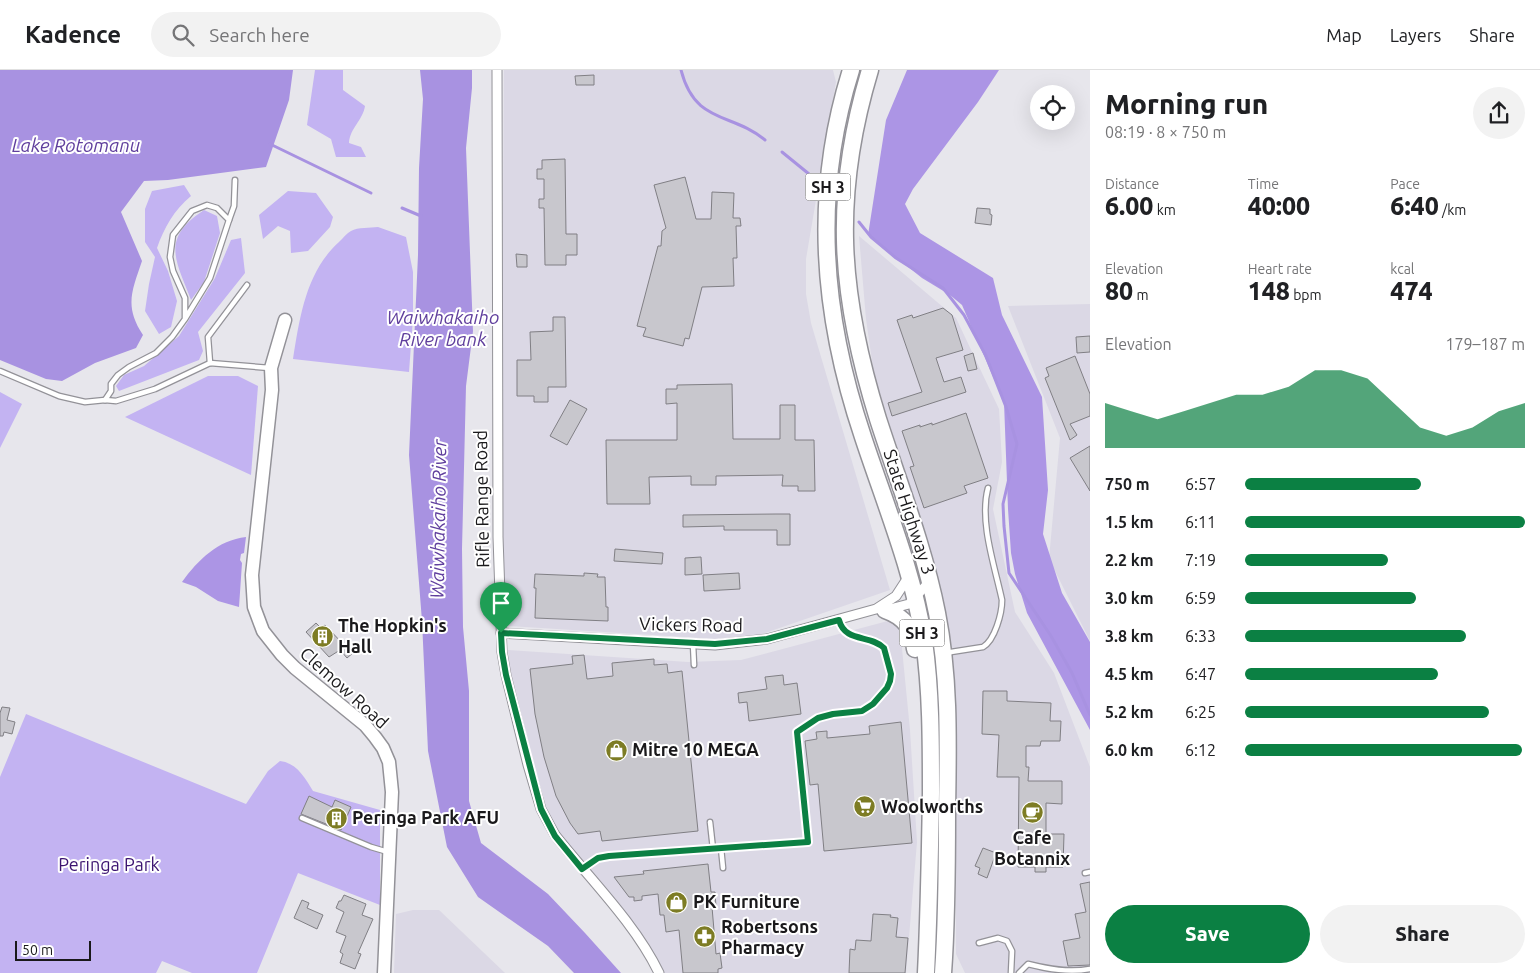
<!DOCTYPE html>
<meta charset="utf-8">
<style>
:root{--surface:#fff;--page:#f2f2f2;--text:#202124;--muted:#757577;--line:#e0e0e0;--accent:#0b8043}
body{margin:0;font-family:Ubuntu,sans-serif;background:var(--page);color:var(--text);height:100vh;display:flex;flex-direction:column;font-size:19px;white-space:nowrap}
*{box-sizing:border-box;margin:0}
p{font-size:16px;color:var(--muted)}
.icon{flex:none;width:28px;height:28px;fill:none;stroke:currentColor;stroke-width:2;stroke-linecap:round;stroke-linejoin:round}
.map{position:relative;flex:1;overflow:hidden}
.sheet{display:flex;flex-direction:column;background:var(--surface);width:450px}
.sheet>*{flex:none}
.buttons{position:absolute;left:1030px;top:15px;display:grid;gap:10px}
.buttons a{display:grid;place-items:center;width:45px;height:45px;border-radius:50%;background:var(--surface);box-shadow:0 5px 20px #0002;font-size:25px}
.scale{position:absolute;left:15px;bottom:12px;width:76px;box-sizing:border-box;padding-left:5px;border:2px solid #1a191b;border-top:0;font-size:14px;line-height:18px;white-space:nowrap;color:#1a191b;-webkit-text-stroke:4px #fff;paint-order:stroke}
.pin{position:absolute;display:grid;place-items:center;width:42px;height:42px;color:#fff;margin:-51px -21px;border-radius:50% 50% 50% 0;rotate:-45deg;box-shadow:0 0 5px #0007}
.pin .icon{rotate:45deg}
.round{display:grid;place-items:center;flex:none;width:52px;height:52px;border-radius:26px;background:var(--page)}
.head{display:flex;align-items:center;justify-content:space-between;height:85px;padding:0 15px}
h1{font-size:28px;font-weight:800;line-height:38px}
.stats{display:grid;grid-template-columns:repeat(3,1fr);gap:8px;height:85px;padding:5px 15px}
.stats div{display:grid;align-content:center}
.stats b{font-size:25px;font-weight:800}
.stats small{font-size:14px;font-weight:400}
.stats p{font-size:14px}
.chart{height:140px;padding:10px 15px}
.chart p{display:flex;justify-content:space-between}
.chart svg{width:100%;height:90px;margin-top:5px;fill:var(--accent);opacity:.7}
.button{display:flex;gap:10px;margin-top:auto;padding:10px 15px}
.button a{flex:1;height:58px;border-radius:30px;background:var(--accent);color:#fff;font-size:20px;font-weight:800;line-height:58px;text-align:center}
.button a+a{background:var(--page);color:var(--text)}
ul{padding:0 15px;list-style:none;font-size:16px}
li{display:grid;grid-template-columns:80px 60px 1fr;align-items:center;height:38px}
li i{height:12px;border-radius:6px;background:var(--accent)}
header{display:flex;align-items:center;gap:30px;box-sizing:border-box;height:70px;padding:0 25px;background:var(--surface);border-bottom:1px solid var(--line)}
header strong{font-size:24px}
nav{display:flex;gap:28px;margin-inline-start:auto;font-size:18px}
.search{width:350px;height:45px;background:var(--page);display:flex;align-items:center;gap:12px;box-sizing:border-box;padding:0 18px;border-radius:28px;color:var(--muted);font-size:19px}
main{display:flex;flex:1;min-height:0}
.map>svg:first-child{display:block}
</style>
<header>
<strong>Kadence</strong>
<div class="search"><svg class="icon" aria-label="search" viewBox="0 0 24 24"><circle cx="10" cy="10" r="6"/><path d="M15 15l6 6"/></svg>Search here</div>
<nav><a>Map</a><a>Layers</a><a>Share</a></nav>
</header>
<main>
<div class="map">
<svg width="1090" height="903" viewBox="0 0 1090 903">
<rect width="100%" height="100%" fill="#e7e6ec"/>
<g fill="#dbd8e5">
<polygon points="504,0 833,0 836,12 806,189 806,224 811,253 890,520 756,566 716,569 509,556 500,552"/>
<polygon points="859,166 956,248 999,339 1002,392 993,439 1015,542 1054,603 1090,697 1090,903 965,903 956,884 956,672 939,539 874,305 866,249"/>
<polygon points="1090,234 1090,571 1049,489 1060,368 1008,236"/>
<polygon points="899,548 910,660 917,772 906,903 660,903 576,792 544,742 512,633 508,580 688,592 741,590"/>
<polygon points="413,840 439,840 505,903 394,903 396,844"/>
</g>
<g fill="#c3b3f2">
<path d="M315 0H343V20L365 36C363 50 350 58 349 73L361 77 366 87H336L331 69 307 55Z"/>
<path d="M184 115 191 126C174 140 164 158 157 178L168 201 177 231 171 257 159 264 145 241 149 214 155 187 145 172V139L152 121Z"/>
<polygon points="288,121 316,123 333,147 330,157 308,181 291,183 290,161 278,156 263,169 259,145"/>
<path d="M204 140 217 146 220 163 204 212 191 230C176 190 160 169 204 140Z"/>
<path d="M378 157 406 167 413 202V248L409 302 293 289C300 246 306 202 339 172 343 168 347 163 351 161 358 157 370 158 378 157Z"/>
<polygon points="241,168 245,203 198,262 203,281 199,290 119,321 116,316 124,305 144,296 179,266 215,208 231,170"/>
<polygon points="208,306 238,306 258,316 251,405 125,347"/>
<polygon points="0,322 22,334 0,378"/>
<path d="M26 644 246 734 268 701 280 691C297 693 305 708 313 721L380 740V835L298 803 257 903H192L162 891 156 903H0V707Z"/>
</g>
<g fill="#ac95e5">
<polygon points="907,0 999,0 978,32 913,119 905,134 920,163 993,208 1002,245 1042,327 1048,420 1043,464 1062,523 1090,572 1090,660 1027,543 1015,504 1011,483 1008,439 1004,332 962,235 950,225 922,208 868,165 886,50"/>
<path d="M246 467 244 483 241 484 240 490 242 493 239 537 218 531 196 517 182 512C198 490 218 470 246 467Z"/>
</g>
<g fill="#a892e1">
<path d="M0 0H293L289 30 266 97 168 110 144 111 121 142 142 191C132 221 124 236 143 265L136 278 95 293 62 311 46 309 0 290Z"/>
<polygon points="420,0 472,0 472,18 466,78 473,261 466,316 462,479 463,557 469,621 469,731 481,773 548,824 585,863 621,903 574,903 548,876 478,827 447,777 428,681 422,551 409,385 418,185 419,98 423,29"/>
</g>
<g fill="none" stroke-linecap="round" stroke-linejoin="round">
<g stroke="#a892e1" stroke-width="3">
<path d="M681 0C695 55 732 42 765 70"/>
<polyline points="270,74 371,123"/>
<polyline points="782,82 809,104"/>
<polyline points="402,138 421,146"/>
<polyline points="859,152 871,167 896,188 943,218 964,245 986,286 1006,337 1017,374 1003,434 1004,456 1009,503 1051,566 1072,603 1090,645"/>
</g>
</g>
<g fill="#c8c7cd" stroke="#807f84">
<polygon points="594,5 594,15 576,15 575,6"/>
<polygon points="565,89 566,164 577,164 577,185 566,185 566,195 545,195 544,138 539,138 539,129 544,129 544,109 537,109 537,99 542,99 542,90"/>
<polygon points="685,107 696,149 711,149 712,122 734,123 733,148 740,148 741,156 736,156 737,188 733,188 734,216 702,217 689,269 685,268 683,276 643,266 646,258 637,256 658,176 661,176 662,161 666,158 654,115"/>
<polygon points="977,138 990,139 990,144 992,145 991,155 975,153"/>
<polygon points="516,184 527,185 527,197 517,197"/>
<polygon points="943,238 952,245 963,280 936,288 944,312 961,307 966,322 892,346 888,333 922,322 897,250 912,245 913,248"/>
<polygon points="553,247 565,247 566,317 548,317 548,332 534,332 534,326 517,326 517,290 531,290 530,262 553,261"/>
<polygon points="1090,266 1090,282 1077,283 1076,267"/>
<polygon points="973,283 977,299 968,301 964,286"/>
<polygon points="1075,286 1090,324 1090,346 1070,354 1077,365 1070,370 1045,308 1049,306 1046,298"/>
<polygon points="732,314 733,369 780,369 780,335 795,335 795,370 814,370 815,421 798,421 798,416 782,416 783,405 716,406 716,415 691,415 691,406 649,407 650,434 607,434 606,370 677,370 677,333 666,334 666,319 677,319 677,315"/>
<polygon points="570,330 587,339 567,375 550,366"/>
<polygon points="966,343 988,408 964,416 967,423 924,438 910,397 914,396 902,361 920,355 920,357 932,353 932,355"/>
<polygon points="1090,376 1090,421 1070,388"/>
<polygon points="776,444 790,444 790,475 777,475 777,460 724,460 724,456 683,457 683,445"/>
<polygon points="615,479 663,483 662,494 614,491"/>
<polygon points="701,487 702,504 685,505 685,488"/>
<polygon points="584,503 598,504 597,507 605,507 606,537 608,537 608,551 535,548 536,518 534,518 535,504 584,506"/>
<polygon points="739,503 740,519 704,521 703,505"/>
<polygon points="316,553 321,558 325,555 344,575 346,573 354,582 347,588 340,580 329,587 306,562"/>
<polygon points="584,585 587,609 613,606 612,593 654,589 654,595 667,594 668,603 682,601 698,761 602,771 600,761 578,764 570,753 556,726 544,687 535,644 530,599 573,594 572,586"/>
<polygon points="783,605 784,615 797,613 801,644 749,651 747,632 739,633 738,623 767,619 765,607"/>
<polygon points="983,621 1007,621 1007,631 1051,633 1050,651 1061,651 1060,671 1041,671 1040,676 1026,676 1026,697 1029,697 1028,711 1062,711 1062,734 1046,733 1046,764 1064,764 1063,797 1046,797 1046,802 1035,802 1035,797 1018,797 1019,707 997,707 999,665 982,664"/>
<polygon points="2,637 10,638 7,650 15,652 12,664 4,662 3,666 0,666 0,643"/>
<polygon points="901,652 912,773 824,781 818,714 810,715 805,671 817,669 816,662 827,661 827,668 870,664 869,656"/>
<polygon points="309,726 332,737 335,730 351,737 341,760 301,744"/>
<polygon points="983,778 996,783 987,808 978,804 980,798 975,796"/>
<polygon points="708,794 711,822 715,822 716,837 712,837 716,884 720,883 722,898 718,899 718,903 683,903 679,860 666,862 664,845 660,845 658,824 642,826 642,830 634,831 634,827 629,827 614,807 644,804 643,801"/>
<polygon points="1090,812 1090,895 1068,896 1063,871 1080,868 1075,844 1086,842 1080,814"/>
<polygon points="344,825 366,834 362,845 373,849 358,883 361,884 355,899 340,893 343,884 340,882 346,866 336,862 344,842 336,838 339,831 341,831"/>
<polygon points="302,830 309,833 307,838 323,845 317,859 294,848"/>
<polygon points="873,844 891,845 890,847 898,848 896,867 908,868 905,903 849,903 850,879 855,880 856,870 871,871"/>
</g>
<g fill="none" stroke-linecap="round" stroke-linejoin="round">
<defs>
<g id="lane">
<polyline points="229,150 234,136 235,110"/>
<polyline points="210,293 208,267 247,215"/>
<polyline points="0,301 59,326 85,332 105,330 116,331 155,319 210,293 270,298"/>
<polyline points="105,330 111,321 111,314 118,305 129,297 156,283 172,267 185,249 185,228 173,201 170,187 173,165 192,141 207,135 217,138 229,150 210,208 185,249"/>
<polyline points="693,574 694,595"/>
<path d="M947 585 951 582 983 577C995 570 1002 543 1002 530 995 497 979 452 988 418"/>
<polyline points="302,748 371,777 388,782"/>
<polyline points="710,752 713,779"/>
<polyline points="721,778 723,798"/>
<path d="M583 798 599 788 609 786 808 772 797 662 818 648 833 644 862 641 873 634 887 618 890 611 891 603 884 578C870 564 845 573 839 550"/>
<polyline points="1085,803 1090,802"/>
<polyline points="979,873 998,868 1007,871 1012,881 1011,903"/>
<path d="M1019 903 1028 894C1048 899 1069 903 1090 899"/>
</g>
<g id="street">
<path d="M497 0 498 467 502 582 506 605 528 695 541 739 555 765C589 808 635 853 659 903"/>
<polyline points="886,540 909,534 930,511"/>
<polyline points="501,563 715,575 767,569 876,539 896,526 909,506"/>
</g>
<polyline id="secondary" points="285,250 271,298 272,320 252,505 254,537 263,561 282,585 295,598 365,655 375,667 383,678 389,692 392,722 384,903"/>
<g id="highway">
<path d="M851 0C812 124 822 245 863 367 885 434 913 501 924 571 931 621 931 672 931 723 930 783 929 843 926 903"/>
<path d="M870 0C832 126 839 224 878 349 899 414 924 477 937 543 950 609 948 675 947 741 947 795 947 849 943 903"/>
<path d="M885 540C905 547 913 559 915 579"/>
</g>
</defs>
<use href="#lane" stroke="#939298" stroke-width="7"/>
<use href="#street" stroke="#939298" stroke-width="11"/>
<use href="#secondary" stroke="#939298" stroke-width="15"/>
<use href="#highway" stroke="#939298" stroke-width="19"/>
<use href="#lane" stroke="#fff" stroke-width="4.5"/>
<use href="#street" stroke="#fff" stroke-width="9"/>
<use href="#secondary" stroke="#fff" stroke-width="12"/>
<use href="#highway" stroke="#fff" stroke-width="16"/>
</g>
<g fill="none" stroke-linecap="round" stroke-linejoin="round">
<defs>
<path id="route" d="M839 550C845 573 870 564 884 578L891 604 890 611 887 618 873 634 862 641 833 644 818 648 797 662 808 772 609 786 598 788 582 799 555 766 541 739 506 605 502 582 501 563 715 574 767 569Z"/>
</defs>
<use href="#route" stroke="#fff" stroke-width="10"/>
<use href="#route" stroke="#0b8043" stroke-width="6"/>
</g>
<defs>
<symbol id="building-disc" viewBox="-11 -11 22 22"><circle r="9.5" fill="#7d7c24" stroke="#fff"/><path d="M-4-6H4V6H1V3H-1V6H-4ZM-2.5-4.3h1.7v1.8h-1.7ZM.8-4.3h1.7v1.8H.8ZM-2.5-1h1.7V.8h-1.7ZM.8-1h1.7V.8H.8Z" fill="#fff"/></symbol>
<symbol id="shop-disc" viewBox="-11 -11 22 22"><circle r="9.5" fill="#7d7c24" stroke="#fff"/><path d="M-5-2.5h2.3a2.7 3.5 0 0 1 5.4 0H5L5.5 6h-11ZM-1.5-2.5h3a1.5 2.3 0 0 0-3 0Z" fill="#fff"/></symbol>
<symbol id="supermarket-disc" viewBox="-11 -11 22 22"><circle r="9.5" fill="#7d7c24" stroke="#fff"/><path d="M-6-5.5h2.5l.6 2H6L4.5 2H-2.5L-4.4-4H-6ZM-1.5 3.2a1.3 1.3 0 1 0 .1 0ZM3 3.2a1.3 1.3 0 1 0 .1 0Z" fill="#fff"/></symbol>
<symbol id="cafe-disc" viewBox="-11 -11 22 22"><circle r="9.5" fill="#7d7c24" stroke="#fff"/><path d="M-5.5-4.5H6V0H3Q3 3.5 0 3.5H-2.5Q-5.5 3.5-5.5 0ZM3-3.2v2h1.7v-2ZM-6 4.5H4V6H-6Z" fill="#fff"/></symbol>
<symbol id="pharmacy-disc" viewBox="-11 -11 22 22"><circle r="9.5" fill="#7d7c24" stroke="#fff"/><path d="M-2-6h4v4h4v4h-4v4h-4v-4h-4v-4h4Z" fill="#fff"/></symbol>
</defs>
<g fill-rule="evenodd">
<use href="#building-disc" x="310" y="554" width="25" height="25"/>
<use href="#shop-disc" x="604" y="668" width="25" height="25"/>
<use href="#supermarket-disc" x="852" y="724" width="25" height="25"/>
<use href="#cafe-disc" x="1020" y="730" width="25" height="25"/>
<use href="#building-disc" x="324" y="736" width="25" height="25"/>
<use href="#shop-disc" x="664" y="820" width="25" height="25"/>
<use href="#pharmacy-disc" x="692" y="854" width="25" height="25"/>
</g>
<g text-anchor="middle" stroke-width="4" stroke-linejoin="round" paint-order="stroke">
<g fill="#fff" stroke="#5f5e5f" stroke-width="1">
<rect x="805.5" y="103.5" width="45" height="27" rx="4"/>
<rect x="899.5" y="549.5" width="45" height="27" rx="4"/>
</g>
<g font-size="16" font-weight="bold" fill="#1a191b">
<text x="828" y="123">SH 3</text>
<text x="922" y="569">SH 3</text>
</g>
<g font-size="18" fill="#1a191b" stroke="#fff">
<text transform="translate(482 429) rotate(-91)" y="6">Rifle Range Road</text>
<text transform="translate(909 442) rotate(72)" y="6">State Highway 3</text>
<text transform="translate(691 555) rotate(1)" y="6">Vickers Road</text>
<text transform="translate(344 618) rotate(42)" y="6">Clemow Road</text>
</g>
<g font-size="18" font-weight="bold" fill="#1a191b" stroke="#fff" text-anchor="start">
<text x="338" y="562">The Hopkin's<tspan x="338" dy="21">Hall</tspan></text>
<text x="632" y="686">Mitre 10 MEGA</text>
<text x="881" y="743">Woolworths</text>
<text x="352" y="754">Peringa Park AFU</text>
<text x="1032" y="774" text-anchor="middle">Cafe<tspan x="1032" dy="21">Botannix</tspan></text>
<text x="693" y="838">PK Furniture</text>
<text x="721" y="863">Robertsons<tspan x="721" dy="21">Pharmacy</tspan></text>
</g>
<g font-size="18" fill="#3c1471" stroke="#fff">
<text x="109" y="801">Peringa Park</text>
</g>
<g font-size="19" font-style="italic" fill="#603f9d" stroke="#fff">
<text x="76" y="82">Lake Rotomanu</text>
<text x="443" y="254">Waiwhakaiho<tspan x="443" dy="22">River bank</tspan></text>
<text transform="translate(438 449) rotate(-89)" y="7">Waiwhakaiho River</text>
</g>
</g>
</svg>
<div class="buttons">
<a><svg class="icon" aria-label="locate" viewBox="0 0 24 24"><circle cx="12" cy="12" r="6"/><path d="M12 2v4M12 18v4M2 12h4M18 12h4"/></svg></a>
</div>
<div class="scale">50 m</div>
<div class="pin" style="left:501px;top:563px;background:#1e9e55"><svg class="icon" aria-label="arrive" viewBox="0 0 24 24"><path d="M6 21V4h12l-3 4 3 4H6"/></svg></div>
</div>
<section class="sheet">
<div class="head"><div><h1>Morning run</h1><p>08:19 · 8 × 750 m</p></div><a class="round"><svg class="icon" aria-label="share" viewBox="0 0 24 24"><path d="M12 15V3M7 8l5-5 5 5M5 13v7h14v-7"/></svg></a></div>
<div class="stats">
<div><p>Distance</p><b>6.00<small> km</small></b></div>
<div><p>Time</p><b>40:00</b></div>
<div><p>Pace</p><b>6:40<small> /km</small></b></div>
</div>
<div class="stats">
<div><p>Elevation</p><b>80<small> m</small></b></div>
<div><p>Heart rate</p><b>148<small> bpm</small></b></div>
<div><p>kcal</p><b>474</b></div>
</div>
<div class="chart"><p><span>Elevation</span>179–187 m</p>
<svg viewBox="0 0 160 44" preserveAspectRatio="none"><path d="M0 44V22L10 26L20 30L30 26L40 22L50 18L60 18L70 14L80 6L90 6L100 10L110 22L120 34L130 38L140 34L150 26L160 22V44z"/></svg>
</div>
<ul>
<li><b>750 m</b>6:57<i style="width:63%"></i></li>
<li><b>1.5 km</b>6:11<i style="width:100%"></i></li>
<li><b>2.2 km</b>7:19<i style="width:51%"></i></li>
<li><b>3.0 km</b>6:59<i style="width:61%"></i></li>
<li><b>3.8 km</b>6:33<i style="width:79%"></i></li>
<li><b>4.5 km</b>6:47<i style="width:69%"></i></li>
<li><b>5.2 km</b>6:25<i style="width:87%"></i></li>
<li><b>6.0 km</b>6:12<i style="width:99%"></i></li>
</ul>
<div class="button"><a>Save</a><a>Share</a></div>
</section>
</main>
